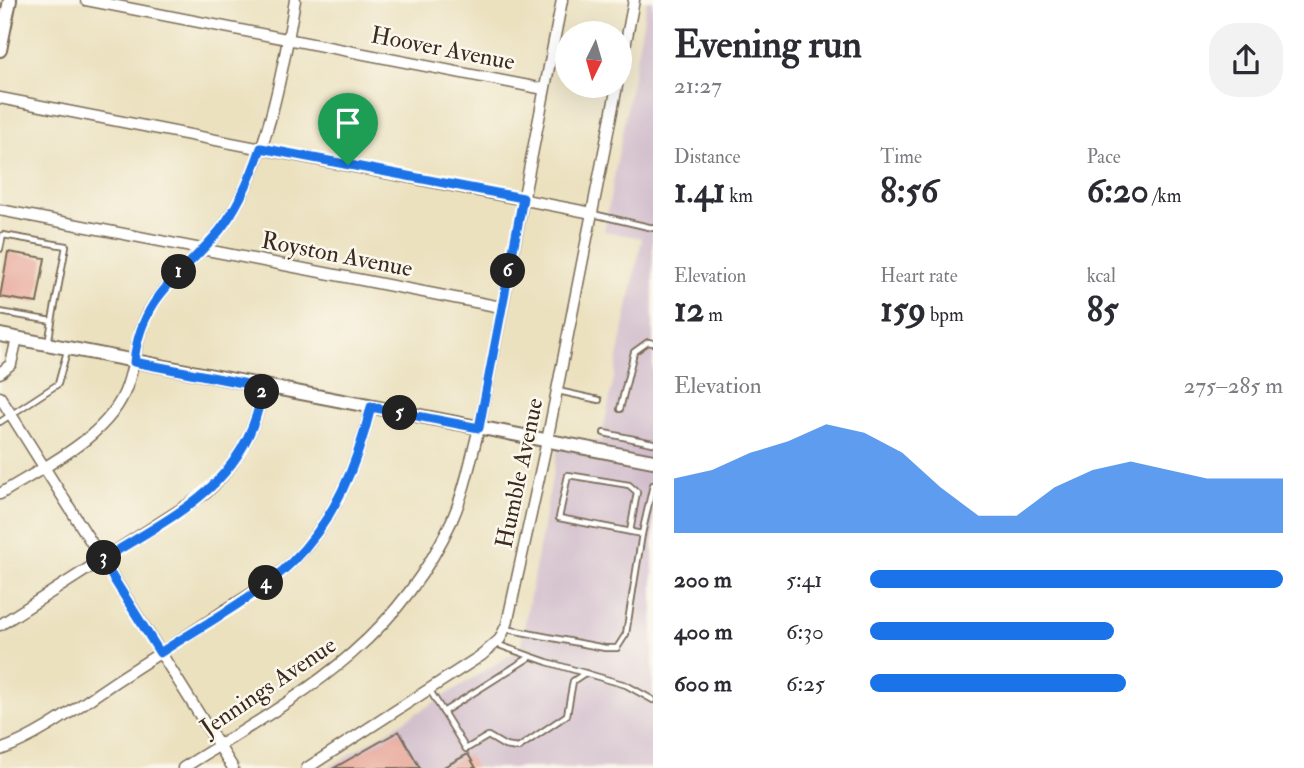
<!DOCTYPE html>
<meta charset="utf-8">
<style>
:root{--surface:#fff;--page:#f2f2f3;--text:#2b2b33;--muted:#7c7c81;--accent:#1a73e8}
body{margin:0;font-family:"IM FELL Double Pica",serif;background:var(--page);color:var(--text);height:100vh;display:flex;flex-direction:column;font-size:26px;white-space:nowrap}
*{box-sizing:border-box;margin:0}
p{font-size:23px;color:var(--muted)}
.icon{flex:none;width:38px;height:38px;fill:none;stroke:currentColor;stroke-width:2;stroke-linecap:round;stroke-linejoin:round}
.map{position:relative;flex:1;overflow:hidden}
.sheet{display:flex;flex-direction:column;background:var(--surface);width:651px}
.sheet>*{flex:none}
.needle{width:46px;rotate:185deg}
.controls{position:absolute;left:555px;top:21px;display:grid;gap:14px}
.controls a{display:grid;place-items:center;width:77px;height:77px;border-radius:50%;background:var(--surface);box-shadow:0 7px 28px #0002;font-size:35px}
.pin{position:absolute;display:grid;place-items:center;width:60px;height:60px;color:#fff;margin:-72px -30px;border-radius:50% 50% 50% 0;rotate:-45deg;box-shadow:0 0 7px #0007}
.pin .icon{rotate:45deg}
.km{position:absolute;width:35px;height:35px;margin:-18px;border-radius:50%;background:#222;color:#fff;font-size:19px;line-height:35px;text-align:center}
.round{display:grid;place-items:center;flex:none;width:74px;height:74px;border-radius:28px;background:var(--page)}
.summary{display:flex;align-items:center;justify-content:space-between;height:119px;padding:0 21px}
h1{font-size:38px;font-weight:800;line-height:52px}
.figures{display:grid;grid-template-columns:repeat(3,1fr);gap:10px;height:119px;padding:7px 21px}
.figures div{display:grid;align-content:center}
.figures b{font-size:35px;font-weight:800}
.figures small{font-size:19px;font-weight:400}
.figures p{font-size:19px}
.chart{height:196px;padding:14px 21px}
.chart p{display:flex;justify-content:space-between}
.chart svg{width:100%;height:126px;margin-top:7px;fill:var(--accent);opacity:.7}
ul{padding:0 21px;list-style:none;font-size:23px}
li{display:grid;grid-template-columns:112px 84px 1fr;align-items:center;height:52px}
li i{height:18px;border-radius:9px;background:var(--accent)}
main{display:flex;flex:1;min-height:0}
.map>svg:first-child{display:block}
</style>
<main>
<div class="map">
<svg width="653" height="768" viewBox="0 0 653 768">
<rect width="100%" height="100%" fill="#fbf7ec"/>
<filter id="ink" filterUnits="userSpaceOnUse"><feTurbulence type="fractalNoise" baseFrequency=".0143" numOctaves="2"/><feDisplacementMap in="SourceGraphic" scale="14" xChannelSelector="R" yChannelSelector="G"/><feConvolveMatrix kernelMatrix="1 2 1 2 8 2 1 2 1" color-interpolation-filters="sRGB"/></filter>
<filter id="wash" filterUnits="userSpaceOnUse"><feTurbulence type="fractalNoise" baseFrequency=".00686" numOctaves="4" result="noise"/><feDisplacementMap in="SourceGraphic" scale="28" xChannelSelector="R" yChannelSelector="G"/><feGaussianBlur stdDeviation="1.57" result="paint"/><feColorMatrix in="noise" values="0 0 0 0 0 0 0 0 0 0 0 0 0 0 0 0 0 1.4 0 .05"/><feComposite in="paint" operator="in"/></filter>
<g filter="url(#wash)">
<rect width="100%" height="100%" fill="#ebe1bf"/>
<polygon fill="#d1bdcc" points="647,0 653,0 653,768 328,768 520,649 560,436 601,442 642,238 604,231"/>
<g id="blocks">
<g fill="#e7a496">
<polygon points="8,252 45,258 37,303 0,297"/>
<polygon points="399,731 420,768 334,768"/>
<polygon points="468,754 476,768 442,768"/>
</g>
</g>
</g>
<g filter="url(#ink)">
<use href="#blocks" fill-opacity="0" stroke="#796a56" stroke-width="2"/>
<g fill="none" stroke-linecap="round" stroke-linejoin="round">
<defs>
<g id="service">
<polyline points="593,214 653,228"/>
<polyline points="0,249 3,235 66,246 52,321"/>
<polyline points="0,312 52,321 48,344"/>
<polyline points="558,391 599,400"/>
<polyline points="620,409 634,352 648,342 653,343"/>
<polyline points="0,422 58,384 67,351"/>
<polyline points="604,433 653,443"/>
<polyline points="630,532 637,492 629,485 568,475 559,518 642,534 653,485"/>
<polyline points="506,629 605,648 617,648 626,634 642,534"/>
<polyline points="496,644 547,662 626,685 653,700"/>
<polyline points="429,689 466,749 488,736 505,746 518,748 567,715 573,681 585,673"/>
<polyline points="443,712 530,657"/>
</g>
<g id="minor">
<polyline points="86,0 544,89"/>
<polyline points="620,73 634,0"/>
<polyline points="0,98 592,213"/>
<polyline points="0,210 501,307"/>
<polyline points="0,373 11,364 17,338"/>
<polyline points="0,397 233,768"/>
<path d="M0 494C43 467 110 437 127 386 137 358 136 331 152 306 172 275 201 255 223 226 266 167 283 71 295 0"/>
<path d="M0 625 206 493C237 464 257 429 263 387"/>
<path d="M0 750C43 735 85 701 124 676 157 655 190 634 222 612 246 597 271 582 292 562 335 519 357 465 371 407"/>
<path d="M183 768C296 697 394 647 452 520 465 491 471 458 479 428L562 0"/>
<polyline points="307,768 482,655 500,639 507,624 547,441 617,86"/>
</g>
<polyline id="tertiary" points="0,335 653,461"/>
<polyline id="secondary" points="0,50 10,0"/>
</defs>
<use href="#service" stroke="#796a56" stroke-width="8"/>
<use href="#minor" stroke="#796a56" stroke-width="13"/>
<use href="#tertiary" stroke="#796a56" stroke-width="16"/>
<use href="#secondary" stroke="#796a56" stroke-width="16"/>
<use href="#service" stroke="#fff" stroke-width="4.5"/>
<use href="#minor" stroke="#fff" stroke-width="10"/>
<use href="#tertiary" stroke="#fff" stroke-width="12"/>
<use href="#secondary" stroke="#fff" stroke-width="12"/>
</g>
</g>
<g fill="none" stroke-linecap="round" stroke-linejoin="round" filter="url(#ink)">
<defs>
<path id="route" d="M261 148 523 198 479 428 371 407C357 465 335 519 292 562 258 596 201 626 160 653L102 560C177 513 248 484 263 387L134 362C141 295 182 276 220 230 239 206 251 177 261 148Z"/>
</defs>
<use href="#route" stroke="#fff" stroke-width="14"/>
<use href="#route" stroke="#1a73e8" stroke-width="9"/>
</g>
<g text-anchor="middle" stroke-width="5" stroke-linejoin="round" paint-order="stroke">
<g font-size="24" fill="#3b2a1e" stroke="#fbf7ec">
<text transform="translate(443 48) rotate(11)" y="8">Hoover Avenue</text>
<text transform="translate(337 254) rotate(11)" y="8">Royston Avenue</text>
<text transform="translate(519 473) rotate(-78)" y="8">Humble Avenue</text>
<text transform="translate(268 686) rotate(-34)" y="8">Jennings Avenue</text>
</g>
</g>
</svg>
<div class="controls">
<a><svg class="needle" viewBox="-14 -14 28 28"><path d="M0-13l5 13h-10z" fill="#e53935"/><path d="M0 13l5-13h-10z" fill="#7c7c81"/></svg></a>
</div>
<div class="pin" style="left:348px;top:165px;background:#1e9e55"><svg class="icon" aria-label="arrive" viewBox="0 0 24 24"><path d="M6 21V4h12l-3 4 3 4H6"/></svg></div>
<b class="km" style="left:179px;top:272px">1</b>
<b class="km" style="left:262px;top:392px">2</b>
<b class="km" style="left:104px;top:558px">3</b>
<b class="km" style="left:266px;top:583px">4</b>
<b class="km" style="left:400px;top:413px">5</b>
<b class="km" style="left:508px;top:271px">6</b>
</div>
<section class="sheet">
<div class="summary"><div><h1>Evening run</h1><p>21:27</p></div><a class="round"><svg class="icon" aria-label="share" viewBox="0 0 24 24"><path d="M12 15V3M7 8l5-5 5 5M5 13v7h14v-7"/></svg></a></div>
<div class="figures">
<div><p>Distance</p><b>1.41<small> km</small></b></div>
<div><p>Time</p><b>8:56</b></div>
<div><p>Pace</p><b>6:20<small> /km</small></b></div>
</div>
<div class="figures">
<div><p>Elevation</p><b>12<small> m</small></b></div>
<div><p>Heart rate</p><b>159<small> bpm</small></b></div>
<div><p>kcal</p><b>85</b></div>
</div>
<div class="chart"><p><span>Elevation</span>275–285 m</p>
<svg viewBox="0 0 160 44" preserveAspectRatio="none"><path d="M0 44V25L10 22L20 16L30 12L40 6L50 9L60 16L70 28L80 38L90 38L100 28L110 22L120 19L130 22L140 25L150 25L160 25V44z"/></svg>
</div>
<ul>
<li><b>200 m</b>5:41<i style="width:100%"></i></li>
<li><b>400 m</b>6:30<i style="width:59%"></i></li>
<li><b>600 m</b>6:25<i style="width:62%"></i></li>
</ul>
</section>
</main>
